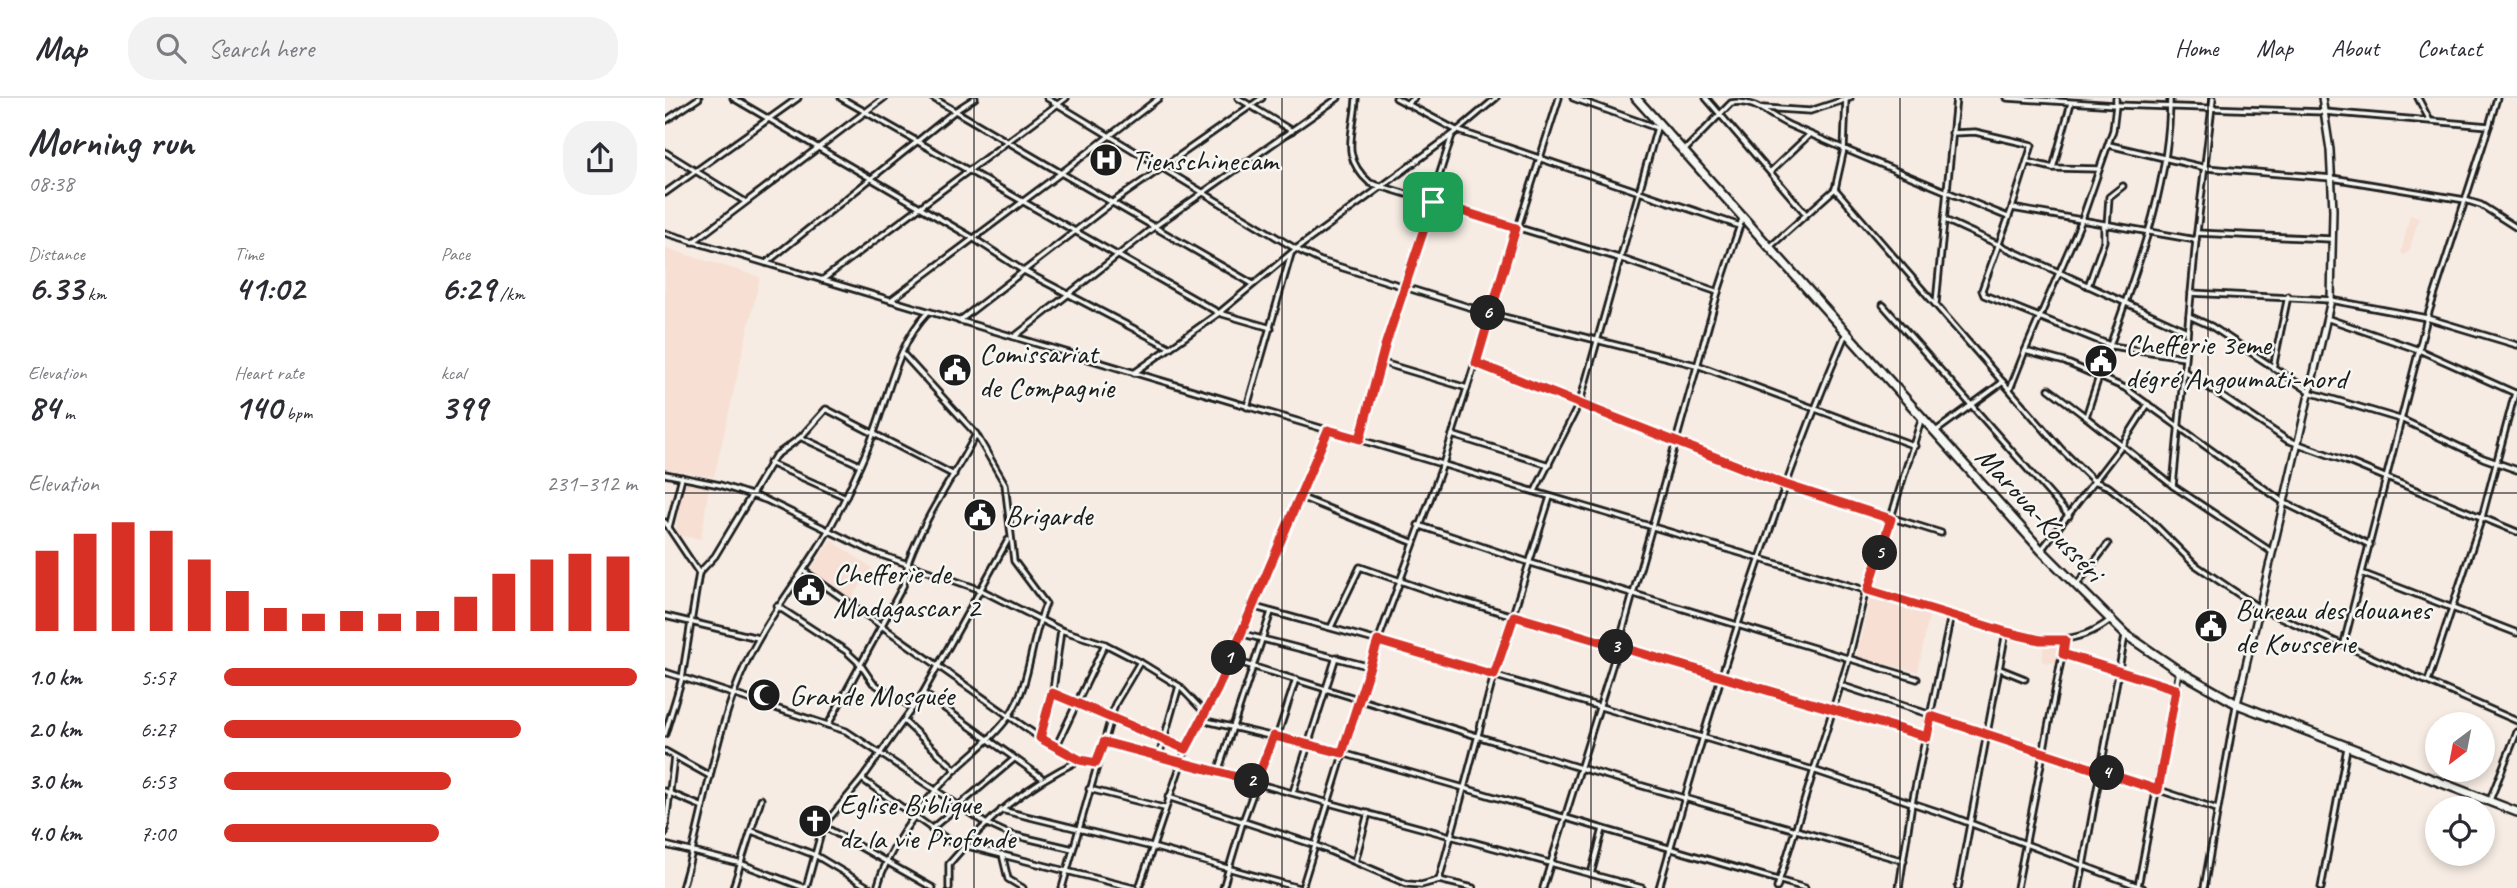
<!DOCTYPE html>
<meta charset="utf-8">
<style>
:root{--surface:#fff;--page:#f2f2f3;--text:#2b2b33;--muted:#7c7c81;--line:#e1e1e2;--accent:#d93025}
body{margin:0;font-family:Caveat,sans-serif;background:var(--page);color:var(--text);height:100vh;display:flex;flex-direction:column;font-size:26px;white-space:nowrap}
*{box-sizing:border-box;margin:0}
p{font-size:23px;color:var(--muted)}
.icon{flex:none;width:38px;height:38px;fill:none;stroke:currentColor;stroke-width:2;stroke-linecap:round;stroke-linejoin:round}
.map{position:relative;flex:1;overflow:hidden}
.details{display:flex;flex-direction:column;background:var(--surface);width:665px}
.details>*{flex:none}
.needle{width:46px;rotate:212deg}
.buttons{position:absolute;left:1760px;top:614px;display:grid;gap:14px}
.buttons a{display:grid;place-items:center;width:70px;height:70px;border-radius:50%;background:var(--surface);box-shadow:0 4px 10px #0003;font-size:35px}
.pin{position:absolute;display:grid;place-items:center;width:60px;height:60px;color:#fff;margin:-30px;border-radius:14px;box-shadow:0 4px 10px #0006}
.km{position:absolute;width:35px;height:35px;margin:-18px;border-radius:50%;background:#222;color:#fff;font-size:19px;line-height:35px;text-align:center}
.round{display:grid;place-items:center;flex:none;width:74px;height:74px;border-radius:28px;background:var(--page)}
.head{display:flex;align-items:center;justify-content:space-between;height:119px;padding:0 28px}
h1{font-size:38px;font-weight:600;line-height:52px}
.figures{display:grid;grid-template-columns:repeat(3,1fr);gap:10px;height:119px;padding:7px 28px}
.figures div{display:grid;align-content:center}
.figures b{font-size:35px;font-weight:600}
.figures small{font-size:19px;font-weight:400}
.figures p{font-size:19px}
.chart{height:196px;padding:14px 28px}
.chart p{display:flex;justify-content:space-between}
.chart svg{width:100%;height:126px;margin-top:7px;stroke:var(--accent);stroke-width:6}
ul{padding:0 28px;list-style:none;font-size:23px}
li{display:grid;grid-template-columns:112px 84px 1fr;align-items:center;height:52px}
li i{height:18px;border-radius:9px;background:var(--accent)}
header{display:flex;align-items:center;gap:42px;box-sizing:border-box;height:98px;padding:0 35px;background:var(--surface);border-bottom:2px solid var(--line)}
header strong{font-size:33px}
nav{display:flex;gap:38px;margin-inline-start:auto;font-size:24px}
.search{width:490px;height:63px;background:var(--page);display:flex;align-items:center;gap:18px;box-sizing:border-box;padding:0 24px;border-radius:28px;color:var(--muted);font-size:26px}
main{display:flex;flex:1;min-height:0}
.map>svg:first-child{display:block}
</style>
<header>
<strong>Map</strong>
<div class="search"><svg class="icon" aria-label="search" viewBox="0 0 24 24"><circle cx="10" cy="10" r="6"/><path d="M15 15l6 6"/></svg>Search here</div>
<nav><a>Home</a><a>Map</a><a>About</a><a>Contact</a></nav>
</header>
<main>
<section class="details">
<div class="head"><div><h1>Morning run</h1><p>08:38</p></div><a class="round"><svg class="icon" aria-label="share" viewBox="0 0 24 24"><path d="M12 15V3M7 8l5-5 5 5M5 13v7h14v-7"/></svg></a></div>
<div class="figures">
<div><p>Distance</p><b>6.33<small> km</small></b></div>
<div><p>Time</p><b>41:02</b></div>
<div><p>Pace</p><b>6:29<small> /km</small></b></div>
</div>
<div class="figures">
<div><p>Elevation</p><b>84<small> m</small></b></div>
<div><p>Heart rate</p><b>140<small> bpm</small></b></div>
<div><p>kcal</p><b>399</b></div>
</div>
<div class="chart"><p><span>Elevation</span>231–312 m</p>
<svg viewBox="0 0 160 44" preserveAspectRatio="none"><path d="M5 44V16M15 44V10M25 44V6M35 44V9M45 44V19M55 44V30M65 44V36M75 44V38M85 44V37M95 44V38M105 44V37M115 44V32M125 44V24M135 44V19M145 44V17M155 44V18"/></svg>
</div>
<ul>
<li><b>1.0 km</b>5:57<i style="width:100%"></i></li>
<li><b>2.0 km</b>6:27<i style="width:72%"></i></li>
<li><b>3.0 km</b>6:53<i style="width:55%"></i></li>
<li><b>4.0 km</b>7:00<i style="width:52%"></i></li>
</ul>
</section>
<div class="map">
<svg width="1852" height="790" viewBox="0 0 1852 790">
<rect width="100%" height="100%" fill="#f6ece4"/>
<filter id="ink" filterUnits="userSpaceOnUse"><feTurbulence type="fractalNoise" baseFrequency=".0143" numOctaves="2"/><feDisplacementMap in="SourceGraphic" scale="14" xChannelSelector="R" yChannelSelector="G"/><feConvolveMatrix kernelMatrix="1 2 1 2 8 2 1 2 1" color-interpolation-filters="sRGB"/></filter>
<g filter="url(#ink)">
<g fill="#f7dfd3">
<polygon points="1745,117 1754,120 1744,154 1739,157 1736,155"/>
<polygon points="0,150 95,179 49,379 0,371"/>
<polygon points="17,384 44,389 36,441 10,437"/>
<polygon points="166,442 207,470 186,501 145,473"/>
<polygon points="1205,501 1264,517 1253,574 1191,559"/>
<polygon points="1400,545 1395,566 1377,564 1379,546"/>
</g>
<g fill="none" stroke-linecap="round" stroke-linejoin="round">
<defs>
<g id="street">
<polyline points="68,0 308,140 357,172 504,249"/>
<polyline points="176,0 554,215 606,230"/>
<polyline points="268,0 396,75 494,0"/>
<polyline points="382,0 631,151 656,163 823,215 1035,268 1250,348"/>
<polyline points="573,0 627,33"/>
<path d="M691 0C690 34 673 57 705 85L957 161 1053 194"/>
<polyline points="731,0 791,32 1075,128"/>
<polyline points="908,0 992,30"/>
<polyline points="1041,0 1141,116"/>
<polyline points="1181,0 1179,51 1170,91 1396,351 1429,383 1444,389 1484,421 1529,466 1594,510 1852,623"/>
<polyline points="1342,0 1451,7 1451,0"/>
<path d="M1505 0C1505 110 1452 216 1421 319L1508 388 1607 454"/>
<polyline points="1753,0 1764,21"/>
<polyline points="1406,5 1388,70 1434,71"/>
<polyline points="741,6 749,0"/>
<polyline points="1098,10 1145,13 1185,0"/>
<polyline points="0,23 34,0"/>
<polyline points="1824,28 1832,0"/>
<polyline points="1287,35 1310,34 1367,47 1347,110"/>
<polyline points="1444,47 1541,70 1667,80 1800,102 1816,107 1852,130"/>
<path d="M1019 53 1066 5C1088 0 1106 19 1124 27 1197 59 1270 89 1343 119"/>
<polyline points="0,54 79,103"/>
<polyline points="1363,64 1388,70"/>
<polyline points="1105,74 1144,37"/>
<polyline points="0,95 133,0"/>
<polyline points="1280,122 1522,233"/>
<polyline points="1442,128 1444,99 1458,88"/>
<path d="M0 135 1341 534C1379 543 1411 548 1444 523"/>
<polyline points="1532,135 1666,141"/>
<polyline points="28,144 219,0"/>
<polyline points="1106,148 1170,91"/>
<polyline points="101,165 290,13 310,0"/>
<polyline points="157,182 401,0"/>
<polyline points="1423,188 1439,143 1439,127"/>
<polyline points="1526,195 1666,202 1762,220 1852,247"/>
<polyline points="226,202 396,75 588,186"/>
<polyline points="1271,205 1291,0"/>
<polyline points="1218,207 1404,418"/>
<polyline points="1524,218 1546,228 1647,295 1738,322 1818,360 1852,372"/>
<polyline points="1664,221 1754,252 1850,295"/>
<polyline points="294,223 448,104 597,0"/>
<polyline points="349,239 489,129 673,0"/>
<polyline points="238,256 311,336"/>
<polyline points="1519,259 1447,248 1319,197 1317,192 1347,110 1531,142"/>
<polyline points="715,264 802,290"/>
<polyline points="812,265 1121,387 1276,435"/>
<polyline points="1608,270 1623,198"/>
<polyline points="1519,273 1622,342 1681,363 1852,434"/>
<polyline points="469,275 554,215 631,151 787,37"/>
<polyline points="1345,291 1360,253"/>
<polyline points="1384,291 1421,319"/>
<polyline points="582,309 626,156"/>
<polyline points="1271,333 1338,284"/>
<polyline points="787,337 884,367"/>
<polyline points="137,340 195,367"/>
<polyline points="695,341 715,264 787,37 831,0"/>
<polyline points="104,365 181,399"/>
<polyline points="0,376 55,387 101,402 208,454 316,492 396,532 440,546"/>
<polyline points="1508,388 1531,142 1548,0"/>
<polyline points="870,393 915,304 993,26"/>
<polyline points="635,399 747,444"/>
<polyline points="0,424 34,475 17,580 0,636"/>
<polyline points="753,427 866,465 1252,581"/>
<polyline points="4,429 17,379"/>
<polyline points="1377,451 1457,347 1483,306"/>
<polyline points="139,473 375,640 415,662 431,665"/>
<polyline points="34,475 50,458 110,358 136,339 161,311 289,377"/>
<polyline points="1699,476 1852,535"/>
<polyline points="1411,488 1443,446"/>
<polyline points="1204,491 1256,322"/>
<polyline points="112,508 181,553 195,566 208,585 248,610"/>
<polyline points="586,508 713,543 1148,672 1283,717 1478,790"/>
<polyline points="0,518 93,540"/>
<polyline points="666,529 695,469 770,495 1262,639"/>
<polyline points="574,535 706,569"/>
<polyline points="1679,545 1762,220 1824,28 1660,14 1451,7 1448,32 1416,124 1360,253 1400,264 1460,290 1618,404 1705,447"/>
<polyline points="1398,556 1511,591"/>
<polyline points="564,561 915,670 1239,763"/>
<polyline points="1335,571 1360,581"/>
<polyline points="0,574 181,633 320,725 344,736 408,751"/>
<polyline points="1763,583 1817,419 1850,295"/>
<polyline points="1175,587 1552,711"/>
<polyline points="258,595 376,679"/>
<polyline points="388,595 521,651"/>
<polyline points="537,622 677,655 799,690 829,577 885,399"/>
<polyline points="239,623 291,672"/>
<path d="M163 627 238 488C242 479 241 471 244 462 260 418 290 377 311 336L340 386 349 463 381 506C365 541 366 586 344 618 330 638 309 654 291 671 259 703 224 746 212 790"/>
<polyline points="612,639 631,581"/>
<polyline points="375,640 387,600 396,532"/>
<polyline points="439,644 977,790"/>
<polyline points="391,649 440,546 475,564"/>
<polyline points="0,653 45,678"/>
<polyline points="494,658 514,588"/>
<polyline points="553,674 606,514"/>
<polyline points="197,681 286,744 469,790"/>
<polyline points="424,691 499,710"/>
<polyline points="0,693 38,709"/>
<polyline points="628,694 671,559"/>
<polyline points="503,699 650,747 742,786 756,787 774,782"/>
<polyline points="1825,702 1852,634"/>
<polyline points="336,712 487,749 634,790"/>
<polyline points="158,728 268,790"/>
<polyline points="266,731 349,661"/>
<polyline points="87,733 150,757 205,790"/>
<polyline points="0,735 9,659"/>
<polyline points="0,747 77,766 140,790"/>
<polyline points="337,756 343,781 358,790"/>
<polyline points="690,764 703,715"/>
<polyline points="926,776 938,731"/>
<polyline points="1473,788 1514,573"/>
<path d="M17 790C40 715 49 632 83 561 102 522 128 489 151 453 171 422 186 388 201 354 222 310 228 250 263 214"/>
<polyline points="68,790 96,701"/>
<polyline points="141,790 158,728 197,681 258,595 343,442"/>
<path d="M284 790V766C323 720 360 688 415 662"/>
<polyline points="397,790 450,606 475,564 514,588 540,615"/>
<polyline points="474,790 521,651 552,591 663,332"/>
<polyline points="558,790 578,723 609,638"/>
<polyline points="637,790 713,543 778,366 894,0"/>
<polyline points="808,790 774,782 799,690 1140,790"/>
<polyline points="878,790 953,549 1053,194 1077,121"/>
<path d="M994 790C1047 603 1104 414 1181 235"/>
<polyline points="1112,790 1184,560 1201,491"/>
<polyline points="1234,790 1247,705 1286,517"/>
<polyline points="1293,790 1341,534"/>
<polyline points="1352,790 1400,542"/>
<polyline points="1414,790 1460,538"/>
<polyline points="1539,790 1571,608"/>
<polyline points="1656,790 1682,650"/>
</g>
<polyline id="primary" points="1572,606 1666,202 1668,112 1665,52 1657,0"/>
<polyline id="highway" points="971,0 1376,452 1460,536 1514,573 1572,606 1852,714"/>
</defs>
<use href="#street" stroke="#1c1c1c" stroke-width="9"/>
<use href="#primary" stroke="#1c1c1c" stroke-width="10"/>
<use href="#highway" stroke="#1c1c1c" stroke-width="12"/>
<use href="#street" stroke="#f6f6f2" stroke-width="3.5"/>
<use href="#primary" stroke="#f6f6f2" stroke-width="5"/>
<use href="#highway" stroke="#f6f6f2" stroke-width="7"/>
</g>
</g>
<g fill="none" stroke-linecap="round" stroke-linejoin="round" filter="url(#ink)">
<defs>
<polygon id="route" points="768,104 851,130 811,265 1121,387 1226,421 1203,492 1341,534 1375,542 1400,542 1398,556 1511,591 1493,692 1266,618 1262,639 849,518 829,577 713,543 677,655 609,638 591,684 439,644 431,665 415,662 375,640 387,595 521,651 552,592 663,332 695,341 720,248"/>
</defs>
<use href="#route" stroke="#fff" stroke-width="14"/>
<use href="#route" stroke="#d93025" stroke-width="9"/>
</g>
<path fill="none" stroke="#1c1c1c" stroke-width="2" stroke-opacity="0.55" d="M309 0V790M617 0V790M926 0V790M1235 0V790M1543 0V790M0 395H1852"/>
<defs>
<symbol id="hospital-disc" viewBox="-11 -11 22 22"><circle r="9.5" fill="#1c1c1c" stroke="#f6f6f2"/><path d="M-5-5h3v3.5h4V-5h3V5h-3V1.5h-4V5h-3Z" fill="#fff"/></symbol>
<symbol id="civic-disc" viewBox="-11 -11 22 22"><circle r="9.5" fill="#1c1c1c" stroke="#f6f6f2"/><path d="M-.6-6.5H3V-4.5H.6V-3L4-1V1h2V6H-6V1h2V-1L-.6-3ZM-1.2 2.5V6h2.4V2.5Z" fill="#fff"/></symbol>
<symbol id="mosque-disc" viewBox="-11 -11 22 22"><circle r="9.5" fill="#1c1c1c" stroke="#f6f6f2"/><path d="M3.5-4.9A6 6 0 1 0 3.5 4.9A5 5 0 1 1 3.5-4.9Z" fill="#fff"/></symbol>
<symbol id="church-disc" viewBox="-11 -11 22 22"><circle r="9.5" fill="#1c1c1c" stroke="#f6f6f2"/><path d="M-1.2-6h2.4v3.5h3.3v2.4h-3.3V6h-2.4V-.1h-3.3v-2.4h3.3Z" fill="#fff"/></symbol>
</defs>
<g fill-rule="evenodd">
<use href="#hospital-disc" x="422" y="43" width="38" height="38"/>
<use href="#civic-disc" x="1417" y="244" width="38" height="38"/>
<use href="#civic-disc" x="271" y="253" width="38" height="38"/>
<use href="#civic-disc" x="296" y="398" width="38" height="38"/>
<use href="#civic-disc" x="125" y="473" width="38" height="38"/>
<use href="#civic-disc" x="1527" y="509" width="38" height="38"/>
<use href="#mosque-disc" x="80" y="578" width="38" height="38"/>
<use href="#church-disc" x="131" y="704" width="38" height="38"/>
</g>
<g text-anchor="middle" stroke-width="5" stroke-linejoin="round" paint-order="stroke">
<g font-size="30" fill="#1c1c1c" stroke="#f6f6f2" text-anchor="start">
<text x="466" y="72">Tienschinecam</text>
<text x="1460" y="256">Chefferie 3eme<tspan x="1460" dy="34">dégré Angoumati-nord</tspan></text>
<text x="314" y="265">Comissariat<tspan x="314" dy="34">de Compagnie</tspan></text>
<text x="340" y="427">Brigarde</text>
<text x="168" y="485">Chefferie de<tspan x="168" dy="34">Madagascar 2</tspan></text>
<text x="1570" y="521">Bureau des douanes<tspan x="1570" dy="34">de Kousserie</tspan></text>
<text x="124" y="607">Grande Mosquée</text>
<text x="174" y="716">Eglise Biblique<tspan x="174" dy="34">dz la vie Profonde</tspan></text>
</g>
<g font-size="30" fill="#1c1c1c" stroke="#f6f6f2">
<text transform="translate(1375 416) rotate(47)" y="10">Maroua-Kousséri</text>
</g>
</g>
</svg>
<div class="buttons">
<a><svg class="needle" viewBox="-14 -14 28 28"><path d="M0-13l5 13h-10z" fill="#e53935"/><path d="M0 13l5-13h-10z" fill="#7c7c81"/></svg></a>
<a><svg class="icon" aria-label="locate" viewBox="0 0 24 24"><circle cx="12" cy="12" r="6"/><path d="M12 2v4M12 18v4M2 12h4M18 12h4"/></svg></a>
</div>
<div class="pin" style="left:768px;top:104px;background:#1e9e55"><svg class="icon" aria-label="arrive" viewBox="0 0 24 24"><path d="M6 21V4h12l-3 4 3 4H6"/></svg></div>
<b class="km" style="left:564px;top:560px">1</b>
<b class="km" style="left:587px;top:683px">2</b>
<b class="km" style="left:951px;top:549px">3</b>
<b class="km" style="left:1442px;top:675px">4</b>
<b class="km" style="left:1215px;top:455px">5</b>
<b class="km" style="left:823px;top:215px">6</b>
</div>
</main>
